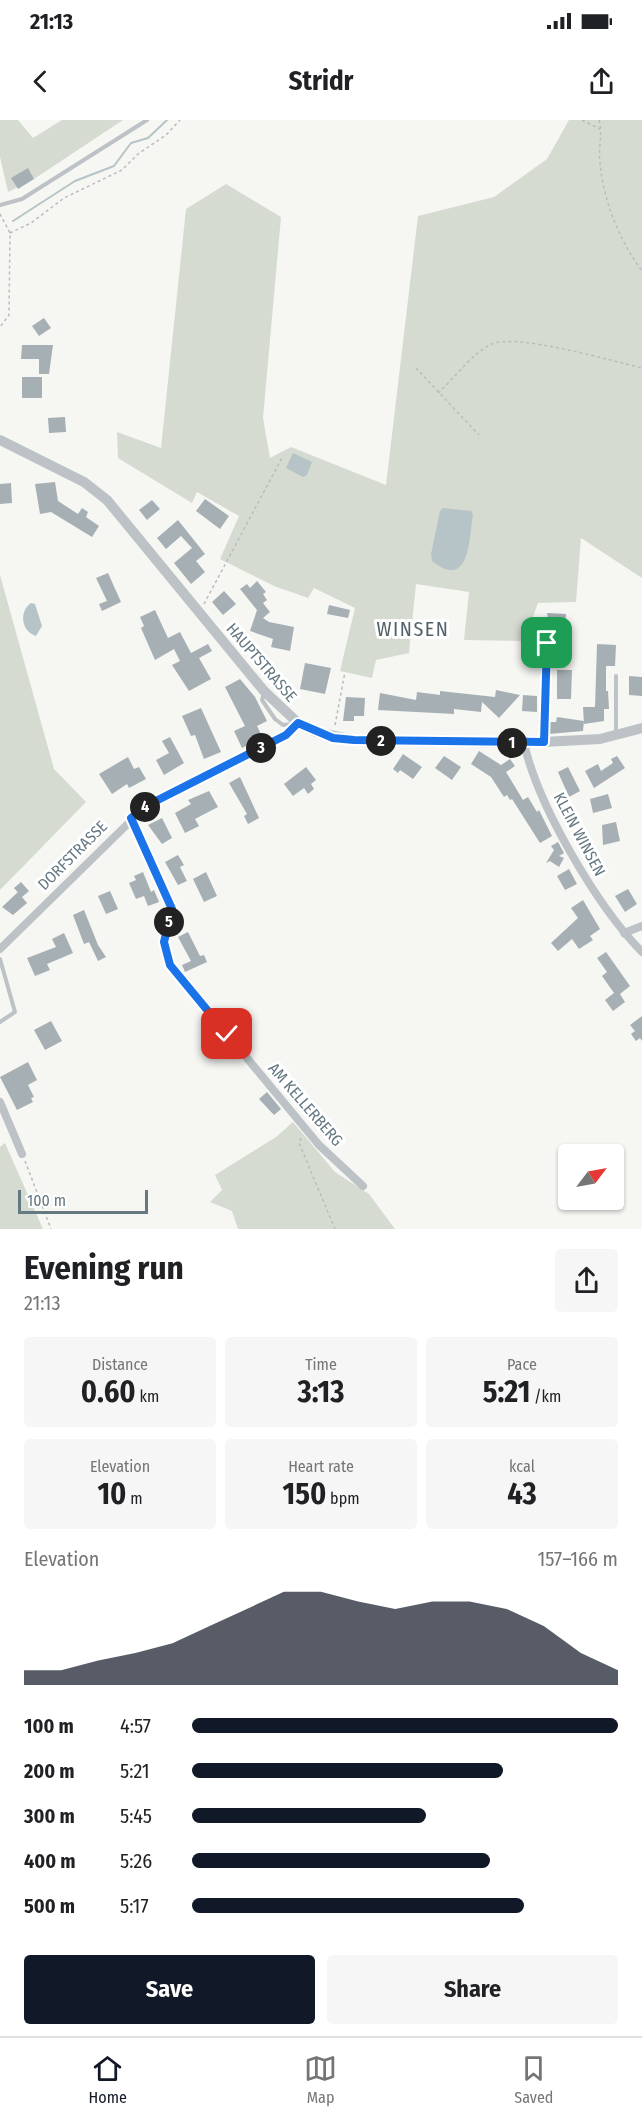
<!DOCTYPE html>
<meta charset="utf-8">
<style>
:root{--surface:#fff;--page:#f6f6f6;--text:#202124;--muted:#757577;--line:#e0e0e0;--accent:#111827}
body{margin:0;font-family:"Fira Sans Condensed",sans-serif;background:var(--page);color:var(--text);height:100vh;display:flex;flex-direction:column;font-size:22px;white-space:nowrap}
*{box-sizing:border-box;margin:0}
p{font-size:20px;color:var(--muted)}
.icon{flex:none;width:33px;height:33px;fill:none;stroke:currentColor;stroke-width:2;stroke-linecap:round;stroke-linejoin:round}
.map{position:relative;height:1109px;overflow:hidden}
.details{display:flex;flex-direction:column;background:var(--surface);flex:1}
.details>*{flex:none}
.needle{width:39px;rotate:58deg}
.tools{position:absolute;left:558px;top:1024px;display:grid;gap:12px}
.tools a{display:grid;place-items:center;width:66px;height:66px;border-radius:6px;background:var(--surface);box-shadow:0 2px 4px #0004;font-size:30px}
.scale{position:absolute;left:18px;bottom:15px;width:130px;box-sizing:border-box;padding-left:6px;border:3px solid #657983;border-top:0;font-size:16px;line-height:21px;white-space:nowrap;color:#657983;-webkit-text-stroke:4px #fff;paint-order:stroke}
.pin{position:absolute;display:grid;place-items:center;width:51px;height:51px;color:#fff;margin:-26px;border-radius:12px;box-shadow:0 3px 9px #0006}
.km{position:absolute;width:30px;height:30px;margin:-15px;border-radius:50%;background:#222;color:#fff;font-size:16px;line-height:30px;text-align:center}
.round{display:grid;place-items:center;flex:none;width:63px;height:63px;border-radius:6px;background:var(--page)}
.overview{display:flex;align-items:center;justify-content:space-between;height:102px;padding:0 24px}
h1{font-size:33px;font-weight:700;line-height:45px}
.stats{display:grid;grid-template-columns:repeat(3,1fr);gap:9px;height:102px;padding:6px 24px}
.stats div{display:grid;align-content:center;border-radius:6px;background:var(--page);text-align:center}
.stats b{font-size:30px;font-weight:700}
.stats small{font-size:16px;font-weight:400}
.stats p{font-size:16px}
.chart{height:168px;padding:12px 24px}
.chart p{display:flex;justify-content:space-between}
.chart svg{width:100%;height:108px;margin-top:6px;fill:var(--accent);opacity:.7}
.button{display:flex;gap:12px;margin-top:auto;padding:12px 24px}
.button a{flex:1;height:69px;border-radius:6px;background:var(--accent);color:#fff;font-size:24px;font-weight:700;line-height:69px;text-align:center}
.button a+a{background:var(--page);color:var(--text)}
ul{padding:0 24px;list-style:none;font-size:20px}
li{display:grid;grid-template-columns:96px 72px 1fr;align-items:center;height:45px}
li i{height:15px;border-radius:8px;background:var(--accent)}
.status{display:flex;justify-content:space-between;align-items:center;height:42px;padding:0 30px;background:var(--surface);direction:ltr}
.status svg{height:16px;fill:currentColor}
header{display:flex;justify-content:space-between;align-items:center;height:78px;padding:0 24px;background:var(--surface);font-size:27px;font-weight:700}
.menu{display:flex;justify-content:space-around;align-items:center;height:84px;border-top:2px solid var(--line);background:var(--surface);font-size:16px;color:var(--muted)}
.menu a{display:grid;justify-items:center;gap:3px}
.menu .selected{color:var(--accent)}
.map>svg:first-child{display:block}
</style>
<div class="status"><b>21:13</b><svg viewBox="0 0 49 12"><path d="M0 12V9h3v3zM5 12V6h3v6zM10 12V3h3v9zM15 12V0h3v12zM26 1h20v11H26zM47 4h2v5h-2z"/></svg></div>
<header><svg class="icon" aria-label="back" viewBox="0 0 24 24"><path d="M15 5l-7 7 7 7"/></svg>Stridr<svg class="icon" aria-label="share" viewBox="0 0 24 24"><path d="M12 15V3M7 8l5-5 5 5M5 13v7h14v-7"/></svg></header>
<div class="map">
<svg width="642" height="1109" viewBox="0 0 642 1109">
<rect width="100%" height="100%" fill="#f6f6f3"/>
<g fill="#d6dbd2">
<polygon points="0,0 18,0 33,18 62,0 123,0 34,59 8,72 0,37"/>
<polygon points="569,0 642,0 642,458 581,418 576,482 538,483 524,521 464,520 469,472 416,464 409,533 376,540 372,558 340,551 355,488 314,468 308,478 274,466 220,439 239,396 197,372 192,383 118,338 117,312 161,328 186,89 226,64 281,97 263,298 270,338 291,327 386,365 418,96 494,77 547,39"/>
<polygon points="0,455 54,649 86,682 0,770"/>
<polygon points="293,1002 335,1052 369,1074 395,1109 238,1109 232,1091 210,1082 222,1070 215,1055 276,1017"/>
<polygon points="5,1023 43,1109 0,1109 0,1027"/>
</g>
<g fill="#b6c4c7">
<polygon points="293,333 312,342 307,355 303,357 286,348"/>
<path d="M443 388 471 391 473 394C469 419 470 471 432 441L431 434 440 391Z"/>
<path d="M31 483 35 484 42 506 36 516C22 512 18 492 31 483Z"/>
</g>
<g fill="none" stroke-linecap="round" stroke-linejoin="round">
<polyline stroke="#b6c4c7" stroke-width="2" points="13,101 75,61 114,46 131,23 148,18 167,0"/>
</g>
<g fill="#a6b0b4">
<polygon points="28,48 34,59 18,69 11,58"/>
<polygon points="44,198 51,208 39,216 32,206"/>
<polygon points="22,225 53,225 49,254 39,254 39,239 21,239"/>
<rect x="22" y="257" width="20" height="21"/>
<polygon points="65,297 66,312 49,313 48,298"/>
<polygon points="55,362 58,381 78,394 82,388 88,392 86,397 99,406 92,417 51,392 40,394 35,364"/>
<polygon points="11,363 12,383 0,384 0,364"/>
<polygon points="205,379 229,396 220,409 196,391"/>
<polygon points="152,380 160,389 147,400 139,390"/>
<polygon points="178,400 205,434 196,441 205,452 191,464 174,443 192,428 181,416 166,429 157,418"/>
<polygon points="108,453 121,482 102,491 99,484 107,481 96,458"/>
<polygon points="257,461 266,472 263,474 267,480 263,483 270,492 263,498 269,502 294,507 290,531 271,527 273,519 250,511 257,490 240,469 247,464 250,468"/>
<polygon points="224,471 236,484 223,495 212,482"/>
<polygon points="329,485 350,490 348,498 327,494"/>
<polygon points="155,490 168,518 180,512 191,533 208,524 212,531 199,538 211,559 189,571 172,545 180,541 174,529 155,540 141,508 144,506 140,497"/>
<polygon points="547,493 566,494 565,510 550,509"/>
<polygon points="597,524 616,525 615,546 606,546 606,571 608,571 609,589 604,589 604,601 584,604 583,587 595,587"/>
<polygon points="305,543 331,548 325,574 300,569"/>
<polygon points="557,550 572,550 571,579 557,579"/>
<polygon points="629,556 642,557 642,576 629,575"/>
<polygon points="240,559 255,577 267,601 257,606 263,618 242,628 234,611 245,606 225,567"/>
<polygon points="496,570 520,575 499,598 482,582 481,592 454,589 454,594 378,590 380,573 416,580 417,572 440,575 440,571 495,577"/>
<polygon points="523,575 537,576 537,592 522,591"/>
<polygon points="346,577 365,578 364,596 354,596 354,601 343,601"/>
<polygon points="201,588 221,632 204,639 195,615 191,616 182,596"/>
<polygon points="557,597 584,601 583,611 549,614 550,602 556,602"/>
<polygon points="170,617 184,643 164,655 156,640 169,633 162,621"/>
<polygon points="479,631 501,645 510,639 515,646 506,652 523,680 528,677 537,692 539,690 552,716 540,723 512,679 510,680 507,675 504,677 491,657 471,644"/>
<polygon points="403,634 422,647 413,659 400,650 398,653 393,649"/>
<polygon points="444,636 461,647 452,660 435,648"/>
<polygon points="617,636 625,648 594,668 585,651 598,644 601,651 613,643 611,639"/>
<polygon points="128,637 134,649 139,647 146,659 129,668 127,664 112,674 99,654"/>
<polygon points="306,647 316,660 311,664 314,669 308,674 304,668 293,676 284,664"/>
<polygon points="568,647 580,671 569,677 558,652"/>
<polygon points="240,657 259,698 248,704 244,696 247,694 229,663"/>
<polygon points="209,671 218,687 195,699 199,706 185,713 175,693 191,684 188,680"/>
<polygon points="608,674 612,688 593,693 590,679"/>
<polygon points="162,698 172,718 162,724 148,705"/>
<polygon points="616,702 620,721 603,725 602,705"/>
<polygon points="558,722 564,733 559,736 564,738 559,747 550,741 546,743 554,730 551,726"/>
<polygon points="178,735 184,745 180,747 187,761 178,765 165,742"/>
<polygon points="569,749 577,764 565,770 557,756"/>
<polygon points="143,752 151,772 154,770 159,782 148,786 144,776 136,779 129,763 136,760 134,756"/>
<polygon points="206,752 217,776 204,782 193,759"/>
<polygon points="21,762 29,771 22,777 27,783 13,795 2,787 18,772 20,775 14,768"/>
<polygon points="628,769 637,784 625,792 615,776"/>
<polygon points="110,771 118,789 106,794 98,776"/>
<polygon points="583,780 600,809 590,816 593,820 579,829 572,819 558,831 551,823 578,798 571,788"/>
<polygon points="84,790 98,825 106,837 98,841 89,822 84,824 73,795"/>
<polygon points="188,812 200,836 204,835 207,842 185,852 182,845 191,841 178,817"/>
<polygon points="64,813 73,833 47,844 50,850 35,856 27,838 56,827 52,819"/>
<polygon points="606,832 630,866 620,874 625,882 613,891 605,880 614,873 602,856 607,852 597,838"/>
<polygon points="642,896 642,921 640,918 636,921 631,914 635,911 630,905"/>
<polygon points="51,901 62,921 45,930 34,910"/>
<polygon points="28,942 37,960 28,965 34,977 31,978 33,982 17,990 0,957"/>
<polygon points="267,972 281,989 274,995 259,979"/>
</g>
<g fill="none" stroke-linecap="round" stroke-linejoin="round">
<g stroke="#b9bcbe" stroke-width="1.5" stroke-dasharray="3 3" stroke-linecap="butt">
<polyline points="582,0 600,9"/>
<path d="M599 0C603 14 598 27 600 42 603 80 619 120 642 151"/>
<polyline points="0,94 10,113 9,195 0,207"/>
<polyline points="10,113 31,103 64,78 122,50 138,34 166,15 180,0"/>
<polyline points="416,248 479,315"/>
<path d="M438 273C455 258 472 233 492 224 516 213 612 241 642 248"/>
<polyline points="204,484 283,336"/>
<polyline points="335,605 345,552"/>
<polyline points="301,1018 299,1023 335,1109"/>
<polyline points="25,1041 51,1109"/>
</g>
<g stroke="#bcc2c5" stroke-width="4">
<polyline points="0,85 22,79 147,0"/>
<polyline points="616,556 616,612"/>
<polyline points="264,574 262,580 275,599 283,605 293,604"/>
<polyline points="544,621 547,523"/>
<polyline points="0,839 15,892 0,902"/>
</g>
<g stroke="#bcc2c5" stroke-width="8">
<path d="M524 623C538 686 597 786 642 832"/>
<polyline points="131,698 172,789 164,822 170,845 319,1025 363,1066"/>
<polyline points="624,813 642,806"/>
<polyline points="0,829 146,686 286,615 298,603"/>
<polyline points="0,982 22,1034"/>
</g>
<polyline stroke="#bcc2c5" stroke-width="10" points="0,320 84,362 107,380 264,571 298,603 316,612 354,620 524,623 600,619 642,608"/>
</g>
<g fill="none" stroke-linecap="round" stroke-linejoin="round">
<defs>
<polyline id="route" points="227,914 170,845 164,822 172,789 131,698 146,686 286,615 298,603 333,618 354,620 544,622 547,523"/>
</defs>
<use href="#route" stroke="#fff" stroke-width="12"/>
<use href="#route" stroke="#1a73e8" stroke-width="8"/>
</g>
<g text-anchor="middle" stroke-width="6" stroke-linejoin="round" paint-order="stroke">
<g font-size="16" fill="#657983" stroke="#fff">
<text transform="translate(262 542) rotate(49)" y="6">HAUPTSTRASSE</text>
<text transform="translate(580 714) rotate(62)" y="6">KLEIN WINSEN</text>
<text transform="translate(72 735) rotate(-45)" y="6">DORFSTRASSE</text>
<text transform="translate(306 984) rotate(49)" y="6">AM KELLERBERG</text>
</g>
<g font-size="20" letter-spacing="1.5" fill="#536168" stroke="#fff">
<text x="413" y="516">WINSEN</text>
</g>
</g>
</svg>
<div class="tools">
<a><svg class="needle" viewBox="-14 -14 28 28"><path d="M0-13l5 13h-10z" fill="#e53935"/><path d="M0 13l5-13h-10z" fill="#757577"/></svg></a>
</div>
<div class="scale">100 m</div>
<div class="pin" style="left:547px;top:523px;background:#1e9e55"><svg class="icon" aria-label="arrive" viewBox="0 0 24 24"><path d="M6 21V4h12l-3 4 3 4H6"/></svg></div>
<div class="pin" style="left:227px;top:914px;background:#d93025"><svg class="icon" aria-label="check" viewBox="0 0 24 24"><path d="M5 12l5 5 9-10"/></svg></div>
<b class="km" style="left:512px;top:623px">1</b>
<b class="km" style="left:381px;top:621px">2</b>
<b class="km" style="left:261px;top:628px">3</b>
<b class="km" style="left:145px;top:687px">4</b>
<b class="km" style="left:169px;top:802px">5</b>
</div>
<section class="details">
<div class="overview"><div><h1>Evening run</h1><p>21:13</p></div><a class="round"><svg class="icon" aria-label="share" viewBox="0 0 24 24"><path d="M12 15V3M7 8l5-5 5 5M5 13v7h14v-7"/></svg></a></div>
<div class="stats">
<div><p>Distance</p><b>0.60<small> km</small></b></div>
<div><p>Time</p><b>3:13</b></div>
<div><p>Pace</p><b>5:21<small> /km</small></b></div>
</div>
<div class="stats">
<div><p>Elevation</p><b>10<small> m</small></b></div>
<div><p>Heart rate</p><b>150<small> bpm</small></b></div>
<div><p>kcal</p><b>43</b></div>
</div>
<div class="chart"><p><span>Elevation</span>157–166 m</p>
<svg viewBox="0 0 160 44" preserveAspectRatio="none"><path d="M0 44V38L10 38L20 34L30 31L40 27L50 20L60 13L70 6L80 6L90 10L100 13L110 10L120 10L130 13L140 20L150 31L160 38V44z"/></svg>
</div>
<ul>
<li><b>100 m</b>4:57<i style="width:100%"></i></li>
<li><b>200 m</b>5:21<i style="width:73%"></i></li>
<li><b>300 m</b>5:45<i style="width:55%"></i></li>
<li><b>400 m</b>5:26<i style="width:70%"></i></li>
<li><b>500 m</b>5:17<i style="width:78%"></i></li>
</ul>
<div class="button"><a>Save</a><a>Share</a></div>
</section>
<nav class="menu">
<a class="selected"><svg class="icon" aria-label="home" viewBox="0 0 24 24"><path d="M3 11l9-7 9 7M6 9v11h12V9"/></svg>Home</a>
<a><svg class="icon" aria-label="map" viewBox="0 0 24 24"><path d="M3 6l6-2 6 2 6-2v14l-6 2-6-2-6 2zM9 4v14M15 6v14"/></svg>Map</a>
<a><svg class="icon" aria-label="saved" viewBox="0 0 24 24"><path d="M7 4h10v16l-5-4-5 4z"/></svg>Saved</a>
</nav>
